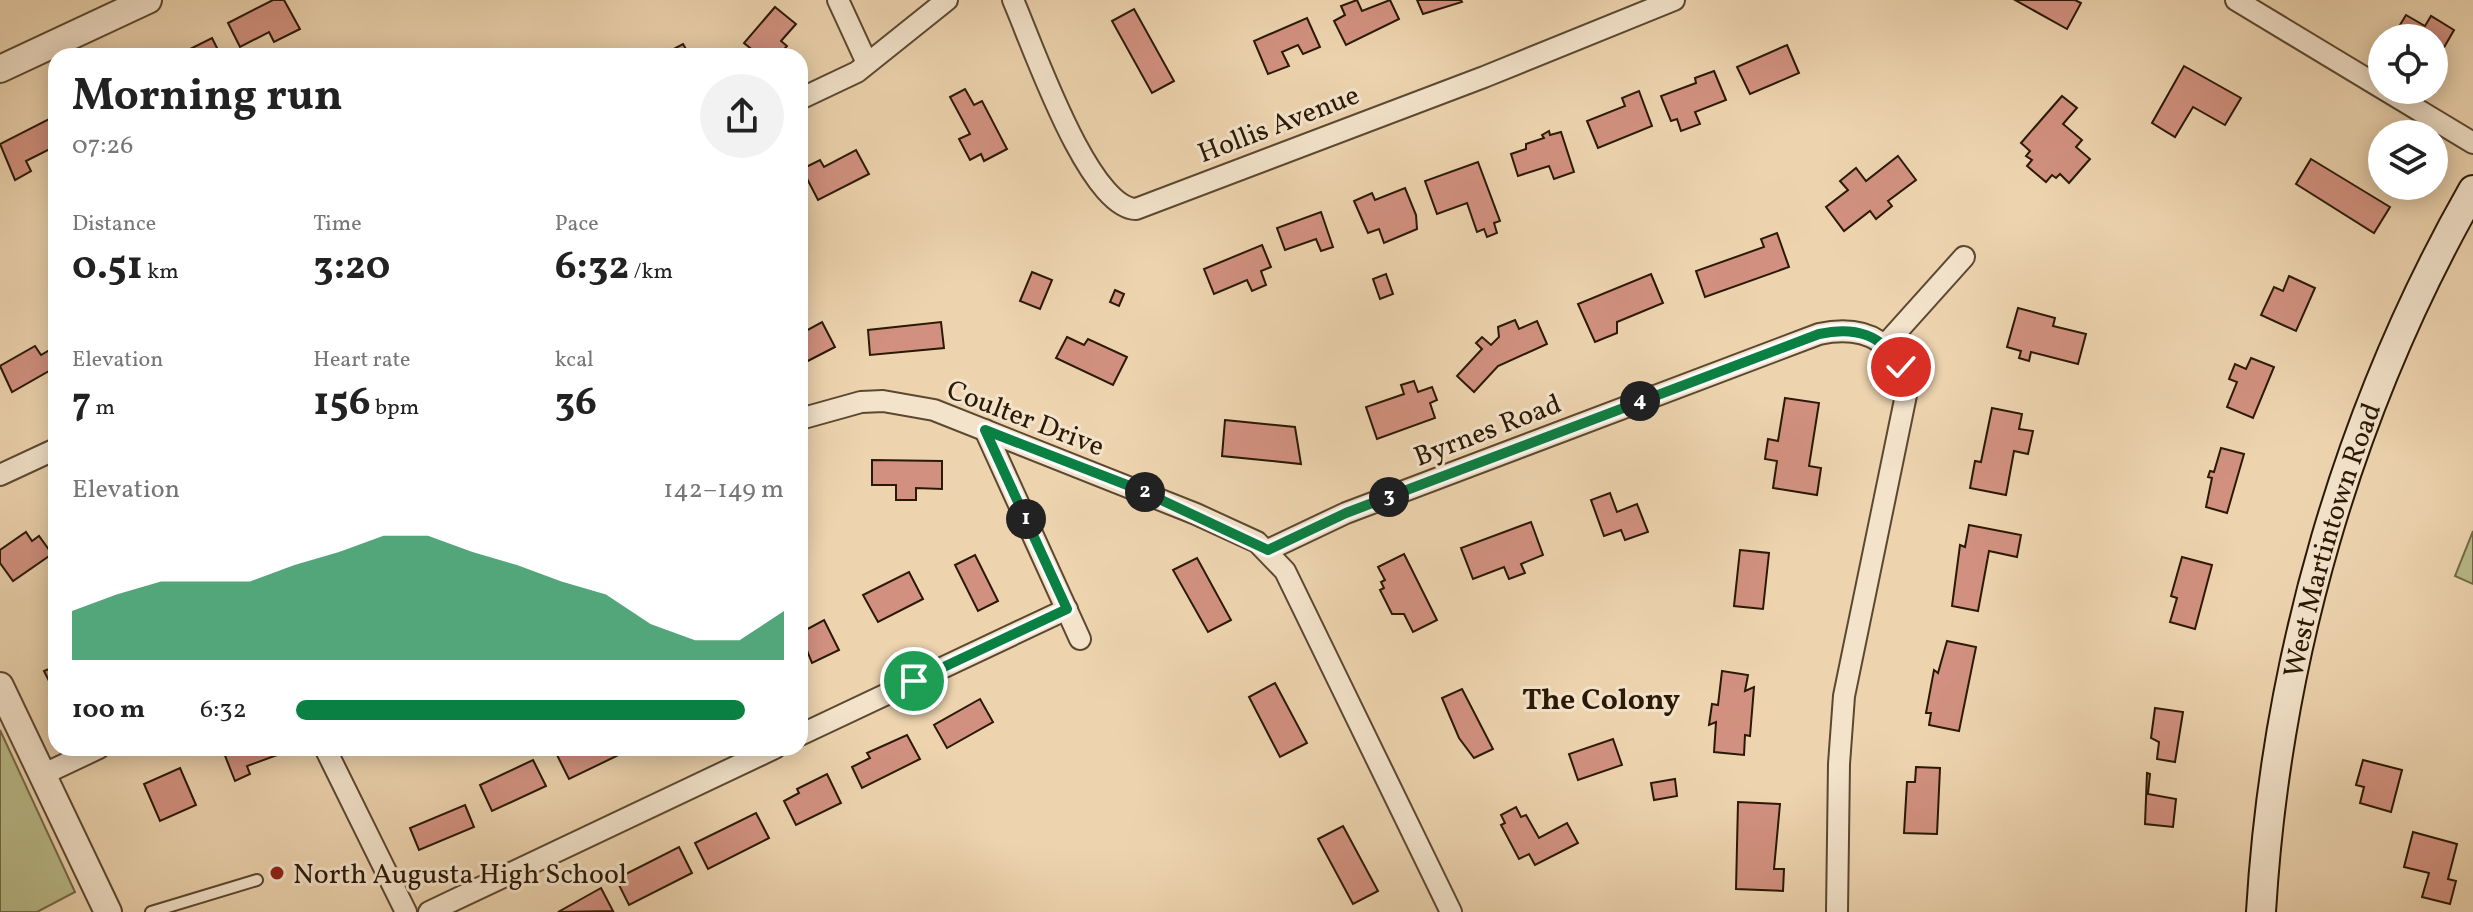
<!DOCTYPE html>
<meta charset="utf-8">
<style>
:root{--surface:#fff;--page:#f2f2f2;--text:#222;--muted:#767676;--accent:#0b8043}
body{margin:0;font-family:Vollkorn,serif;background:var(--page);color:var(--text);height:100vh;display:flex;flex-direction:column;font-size:30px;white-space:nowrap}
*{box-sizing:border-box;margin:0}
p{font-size:26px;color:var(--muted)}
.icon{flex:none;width:44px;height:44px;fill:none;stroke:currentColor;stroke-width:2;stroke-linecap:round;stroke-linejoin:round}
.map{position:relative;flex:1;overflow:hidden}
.panel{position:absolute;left:48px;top:48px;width:760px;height:708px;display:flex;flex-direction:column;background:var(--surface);border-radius:24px;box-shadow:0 4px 20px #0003}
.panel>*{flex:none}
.fabs{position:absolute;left:2368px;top:24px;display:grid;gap:16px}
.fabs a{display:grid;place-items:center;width:80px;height:80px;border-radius:50%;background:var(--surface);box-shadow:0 4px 20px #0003;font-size:40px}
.pin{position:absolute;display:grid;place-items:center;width:68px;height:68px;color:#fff;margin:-34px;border:4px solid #fff;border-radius:50%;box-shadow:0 2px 8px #0007}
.km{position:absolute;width:40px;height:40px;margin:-20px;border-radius:50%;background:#222;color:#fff;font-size:22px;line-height:40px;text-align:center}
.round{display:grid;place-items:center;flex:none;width:84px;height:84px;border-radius:42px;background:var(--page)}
.summary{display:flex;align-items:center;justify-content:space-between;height:136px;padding:0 24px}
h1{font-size:44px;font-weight:700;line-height:60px}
.figures{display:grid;grid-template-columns:repeat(3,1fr);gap:12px;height:136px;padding:8px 24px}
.figures div{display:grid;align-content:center}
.figures b{font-size:40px;font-weight:700}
.figures small{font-size:22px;font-weight:400}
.figures p{font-size:22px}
.chart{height:224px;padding:16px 24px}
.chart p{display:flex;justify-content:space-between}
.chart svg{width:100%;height:144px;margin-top:8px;fill:var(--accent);opacity:.7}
ul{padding:0 24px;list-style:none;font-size:26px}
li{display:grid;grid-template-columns:128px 96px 1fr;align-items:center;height:60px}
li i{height:20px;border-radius:10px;background:var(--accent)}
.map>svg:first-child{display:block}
</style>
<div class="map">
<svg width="2473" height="912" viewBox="0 0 2473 912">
<rect width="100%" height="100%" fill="#edd4af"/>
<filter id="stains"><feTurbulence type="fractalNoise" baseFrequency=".0025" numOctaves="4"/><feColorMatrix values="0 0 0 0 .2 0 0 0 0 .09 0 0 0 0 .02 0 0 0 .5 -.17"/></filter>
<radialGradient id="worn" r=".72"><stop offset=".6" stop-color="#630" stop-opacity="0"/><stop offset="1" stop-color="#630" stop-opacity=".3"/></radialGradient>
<g fill="#b9bc8a" stroke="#726a48" stroke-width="2">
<polygon points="2473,531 2473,584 2455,576"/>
<polygon points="0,730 75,892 37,912 0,912"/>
</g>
<g fill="#d29180" stroke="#2a1905" stroke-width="2">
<polygon points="273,0 284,0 300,29 274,42 269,32 240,47 228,23"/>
<polygon points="1357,0 1362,11 1390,0 1399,19 1346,45 1334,21 1345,15 1341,6"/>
<polygon points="1417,0 1461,0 1462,2 1423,14"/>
<polygon points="2015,0 2075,0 2081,3 2067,29"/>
<polygon points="775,7 796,24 781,41 787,46 778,56 760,56 744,43"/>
<polygon points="1134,9 1174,81 1152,93 1112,21"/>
<polygon points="2406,15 2425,26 2431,16 2454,30 2435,63 2434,38 2392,38"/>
<polygon points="1307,18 1320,47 1303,54 1298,45 1282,52 1289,66 1268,74 1254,41"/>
<polygon points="212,38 221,56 176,56"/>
<polygon points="683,44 690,56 670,56 668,52"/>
<polygon points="1787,45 1799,73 1750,94 1737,67"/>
<polygon points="2184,66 2241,98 2225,125 2193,107 2175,137 2152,123"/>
<polygon points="1714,71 1726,100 1695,112 1700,124 1681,131 1677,119 1671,121 1661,96 1696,83 1695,78"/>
<polygon points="965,89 974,105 982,101 1007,149 984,161 981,154 970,160 959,139 970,134 950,97"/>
<polygon points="1639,91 1652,126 1598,148 1587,121 1625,106 1622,98"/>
<polygon points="2062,96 2077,108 2063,124 2082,140 2076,147 2090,159 2069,183 2060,174 2056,178 2052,175 2046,182 2027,166 2032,160 2026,156 2030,151 2021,143"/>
<polygon points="51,118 56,128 56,146 26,161 31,171 15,180 0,144"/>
<polygon points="1549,131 1550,135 1561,132 1574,172 1554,179 1549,166 1518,176 1511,154 1526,149 1526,144 1544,138 1542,135"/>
<polygon points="856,150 869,174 818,200 802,169 820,160 824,167"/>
<polygon points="1898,156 1916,180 1888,201 1892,206 1876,219 1870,211 1844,231 1826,207 1848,190 1840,181 1856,168 1866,181"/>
<polygon points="2311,159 2390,207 2374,233 2296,184"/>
<polygon points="1478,162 1500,221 1494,223 1497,233 1487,237 1484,229 1477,232 1467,203 1437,214 1425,181"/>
<polygon points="1405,188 1416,215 1417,229 1384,243 1379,229 1368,233 1354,201 1372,193 1375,200"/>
<polygon points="1321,212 1333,247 1321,251 1316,239 1285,250 1277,228"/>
<polygon points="1777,233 1789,267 1705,297 1696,271 1764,247 1761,239"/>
<polygon points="1262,245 1271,267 1261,271 1266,285 1252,291 1247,280 1214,294 1204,269"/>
<polygon points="1032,272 1052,280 1040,309 1020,301"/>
<polygon points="1386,274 1393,294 1380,299 1373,279"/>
<polygon points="1651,274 1663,303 1617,322 1617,333 1595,342 1578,304"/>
<polygon points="2289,276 2315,288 2296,331 2261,315 2274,287 2283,291"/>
<polygon points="1115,290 1124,294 1119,306 1110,302"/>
<polygon points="2018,308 2055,318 2053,326 2086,334 2078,364 2031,352 2029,361 2019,358 2021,351 2007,347"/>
<polygon points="1515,320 1519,329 1537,321 1547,344 1498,366 1474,392 1457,376 1482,349 1476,343 1482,337 1491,345 1499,337 1498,327"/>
<polygon points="822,322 835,347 800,365 800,334"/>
<polygon points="941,322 944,348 870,355 868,330"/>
<polygon points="1067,337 1084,345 1088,339 1127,357 1113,385 1056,358"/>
<polygon points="35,346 41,355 55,347 56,367 12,392 0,366"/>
<polygon points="2251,358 2274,367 2253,418 2227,407 2237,382 2229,379 2235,364 2246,369"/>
<polygon points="1414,381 1418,392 1432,387 1437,400 1430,403 1435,418 1377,439 1366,407 1404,394 1401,385"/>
<polygon points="1785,398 1819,403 1809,466 1821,468 1817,495 1773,488 1777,461 1765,459 1768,439 1778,441"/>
<polygon points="1992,408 2022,414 2019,429 2033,431 2028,454 2014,451 2006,495 1970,488 1975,461 1981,462"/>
<polygon points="1225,420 1295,427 1301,464 1222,456"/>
<polygon points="2221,448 2244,454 2227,513 2206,507 2212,478 2208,477 2210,471 2214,472"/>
<polygon points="872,460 942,461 942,489 916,488 916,500 896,500 896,485 872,485"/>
<polygon points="1610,493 1617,512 1637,504 1648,532 1625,540 1621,530 1604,536 1591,500"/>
<polygon points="1531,522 1543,555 1521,564 1525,573 1509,579 1504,567 1473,579 1461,548"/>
<polygon points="1969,525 2021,535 2017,557 1989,551 1978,611 1952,606 1960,545 1965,547"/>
<polygon points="26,532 32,541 39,536 52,554 13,581 0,563 0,550"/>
<polygon points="1740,550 1769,553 1763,609 1734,606"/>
<polygon points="1404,554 1437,620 1413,632 1404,614 1392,614 1380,590 1384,588 1381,582 1385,580 1378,567"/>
<polygon points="975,555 998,601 978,611 955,565"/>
<polygon points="2182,557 2212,565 2195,629 2170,622 2177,598 2171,596"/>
<polygon points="1197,558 1231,620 1208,632 1173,570"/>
<polygon points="909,572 923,599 878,622 863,595"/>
<polygon points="824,620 839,650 812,663 800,633"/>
<polygon points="1947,641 1976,647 1959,731 1929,725 1931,713 1926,713 1934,670 1938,673"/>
<polygon points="56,666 56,695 44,671"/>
<polygon points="1722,671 1748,675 1745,691 1754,687 1750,736 1745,735 1744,755 1714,752 1716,722 1709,725 1712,704 1718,705"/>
<polygon points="1275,683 1307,743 1280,757 1249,697"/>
<polygon points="1462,689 1493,749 1474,758 1459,738 1442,698"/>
<polygon points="980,699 993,722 947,748 934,725"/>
<polygon points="2155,708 2183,712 2175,762 2157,759 2159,742 2151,738"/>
<polygon points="907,735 920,759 862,788 852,767 870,758 867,753"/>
<polygon points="1613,739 1622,765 1578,780 1569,754"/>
<polygon points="222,748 277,748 280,754 247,766 250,774 235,781"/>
<polygon points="562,748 630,748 631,749 569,779 555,751"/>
<polygon points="533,760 546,786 492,811 480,785"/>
<polygon points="2363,760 2402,770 2391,812 2360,803 2364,787 2356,785"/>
<polygon points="1916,767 1940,768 1937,834 1904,833 1907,782 1915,782"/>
<polygon points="180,768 196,805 160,821 144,784"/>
<polygon points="2147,773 2150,774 2148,794 2176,799 2173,827 2145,824"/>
<polygon points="827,774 841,803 796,825 784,801 799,793 797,789"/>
<polygon points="1675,779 1677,796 1654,800 1651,783"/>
<polygon points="1738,802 1780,804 1774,869 1784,869 1783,891 1736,889"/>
<polygon points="465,805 474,827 419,850 410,828"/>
<polygon points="1516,807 1521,817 1526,815 1539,838 1567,823 1578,843 1535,865 1529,854 1519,859 1501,825 1505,823 1501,815"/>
<polygon points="756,813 769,838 708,869 695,843"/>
<polygon points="1343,826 1378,891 1353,904 1318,839"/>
<polygon points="2413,832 2457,844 2448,879 2456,881 2450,904 2422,897 2429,873 2404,867"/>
<polygon points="679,847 692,873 629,905 616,879"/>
<polygon points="601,888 613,911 558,912"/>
</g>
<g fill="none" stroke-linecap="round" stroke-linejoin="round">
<defs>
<polyline id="service" points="151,912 257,880"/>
<g id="minor">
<polyline points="838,0 867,63"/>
<path d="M1013 0C1032 43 1088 208 1136 209L1484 77 1674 0"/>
<polyline points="2236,0 2473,143"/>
<polyline points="800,99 857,72 947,0"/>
<polyline points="1885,345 1964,257"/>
<polyline points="800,419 861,402 883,401 934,410 1196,514 1257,542 1285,571 1451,912"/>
<polyline points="985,430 1080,639"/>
<polyline points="0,475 56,449"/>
<path d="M1268 550 1346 513 1819 334C1867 324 1902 343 1906 395L1844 696 1839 764 1837 912"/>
<polyline points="800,735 1067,609"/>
<polyline points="325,748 406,912"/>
<polyline points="42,775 99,748"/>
<polyline points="429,912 775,748"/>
</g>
<g id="tertiary">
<polyline points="0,69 148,0"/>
<polyline points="0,686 108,912"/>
</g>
<g id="secondary">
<path id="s1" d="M2261 912C2276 661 2348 409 2473 190"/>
</g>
</defs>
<use href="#service" stroke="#5b4830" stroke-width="14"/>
<use href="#minor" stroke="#5b4830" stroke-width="24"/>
<use href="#tertiary" stroke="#5b4830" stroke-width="30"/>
<use href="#secondary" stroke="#2a1905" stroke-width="32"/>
<use href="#service" stroke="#f3e3cb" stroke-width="10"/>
<use href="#minor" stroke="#f3e3cb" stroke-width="20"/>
<use href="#tertiary" stroke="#f3e3cb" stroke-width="26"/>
<use href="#secondary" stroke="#f3e3cb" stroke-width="28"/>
</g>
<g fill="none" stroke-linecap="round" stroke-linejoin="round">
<defs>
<path id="route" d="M914 681 1067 609 985 430 1140 490 1268 550 1346 513 1819 334C1855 326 1882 334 1901 367"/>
</defs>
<use href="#route" stroke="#fff" stroke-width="16"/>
<use href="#route" stroke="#0b8043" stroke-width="10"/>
</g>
<circle fill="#8f2418" stroke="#f3e3cb" stroke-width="3" cx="277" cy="873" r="8"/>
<g text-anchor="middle" stroke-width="6" stroke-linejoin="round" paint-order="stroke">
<g font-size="28" fill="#2a1905" stroke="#f3e3cb">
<text transform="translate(1278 123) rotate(-21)" y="10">Hollis Avenue</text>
<text transform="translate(1026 417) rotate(21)" y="10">Coulter Drive</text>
<text transform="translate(1487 429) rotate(-21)" y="10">Byrnes Road</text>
<text dy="10" stroke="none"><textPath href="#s1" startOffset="380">West Martintown Road</textPath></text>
</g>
<g font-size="28" fill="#2a1905" stroke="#f3e3cb" text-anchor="start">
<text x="293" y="883">North Augusta High School</text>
</g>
<g font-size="30" font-weight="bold" fill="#2a1905" stroke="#f3e3cb">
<text x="1601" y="709">The Colony</text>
</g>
</g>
<rect width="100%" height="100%" filter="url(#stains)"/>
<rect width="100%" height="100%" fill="url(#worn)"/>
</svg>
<div class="fabs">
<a><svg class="icon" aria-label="locate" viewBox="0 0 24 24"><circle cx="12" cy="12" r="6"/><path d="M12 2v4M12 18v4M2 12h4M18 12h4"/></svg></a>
<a><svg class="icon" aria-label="layers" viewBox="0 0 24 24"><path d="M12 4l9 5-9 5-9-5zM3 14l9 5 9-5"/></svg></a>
</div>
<div class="pin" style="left:914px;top:681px;background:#1e9e55"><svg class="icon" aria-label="arrive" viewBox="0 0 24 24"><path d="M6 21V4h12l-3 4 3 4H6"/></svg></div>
<div class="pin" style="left:1901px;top:367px;background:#d93025"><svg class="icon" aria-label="check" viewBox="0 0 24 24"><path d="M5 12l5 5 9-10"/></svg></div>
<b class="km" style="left:1026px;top:519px">1</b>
<b class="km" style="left:1145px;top:492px">2</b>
<b class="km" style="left:1389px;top:497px">3</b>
<b class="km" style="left:1640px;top:401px">4</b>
<section class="panel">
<div class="summary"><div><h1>Morning run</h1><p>07:26</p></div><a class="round"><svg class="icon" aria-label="share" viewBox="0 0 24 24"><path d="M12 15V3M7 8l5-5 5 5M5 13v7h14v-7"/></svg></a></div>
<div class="figures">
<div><p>Distance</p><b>0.51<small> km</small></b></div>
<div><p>Time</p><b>3:20</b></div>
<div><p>Pace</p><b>6:32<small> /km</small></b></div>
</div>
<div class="figures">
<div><p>Elevation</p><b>7<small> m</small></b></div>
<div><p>Heart rate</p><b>156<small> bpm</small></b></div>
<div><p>kcal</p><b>36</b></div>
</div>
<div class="chart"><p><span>Elevation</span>142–149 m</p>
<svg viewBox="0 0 160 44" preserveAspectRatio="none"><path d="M0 44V29L10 24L20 20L30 20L40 20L50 15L60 11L70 6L80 6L90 11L100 15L110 20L120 24L130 33L140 38L150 38L160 29V44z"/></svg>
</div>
<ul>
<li><b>100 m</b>6:32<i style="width:92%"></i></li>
</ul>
</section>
</div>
